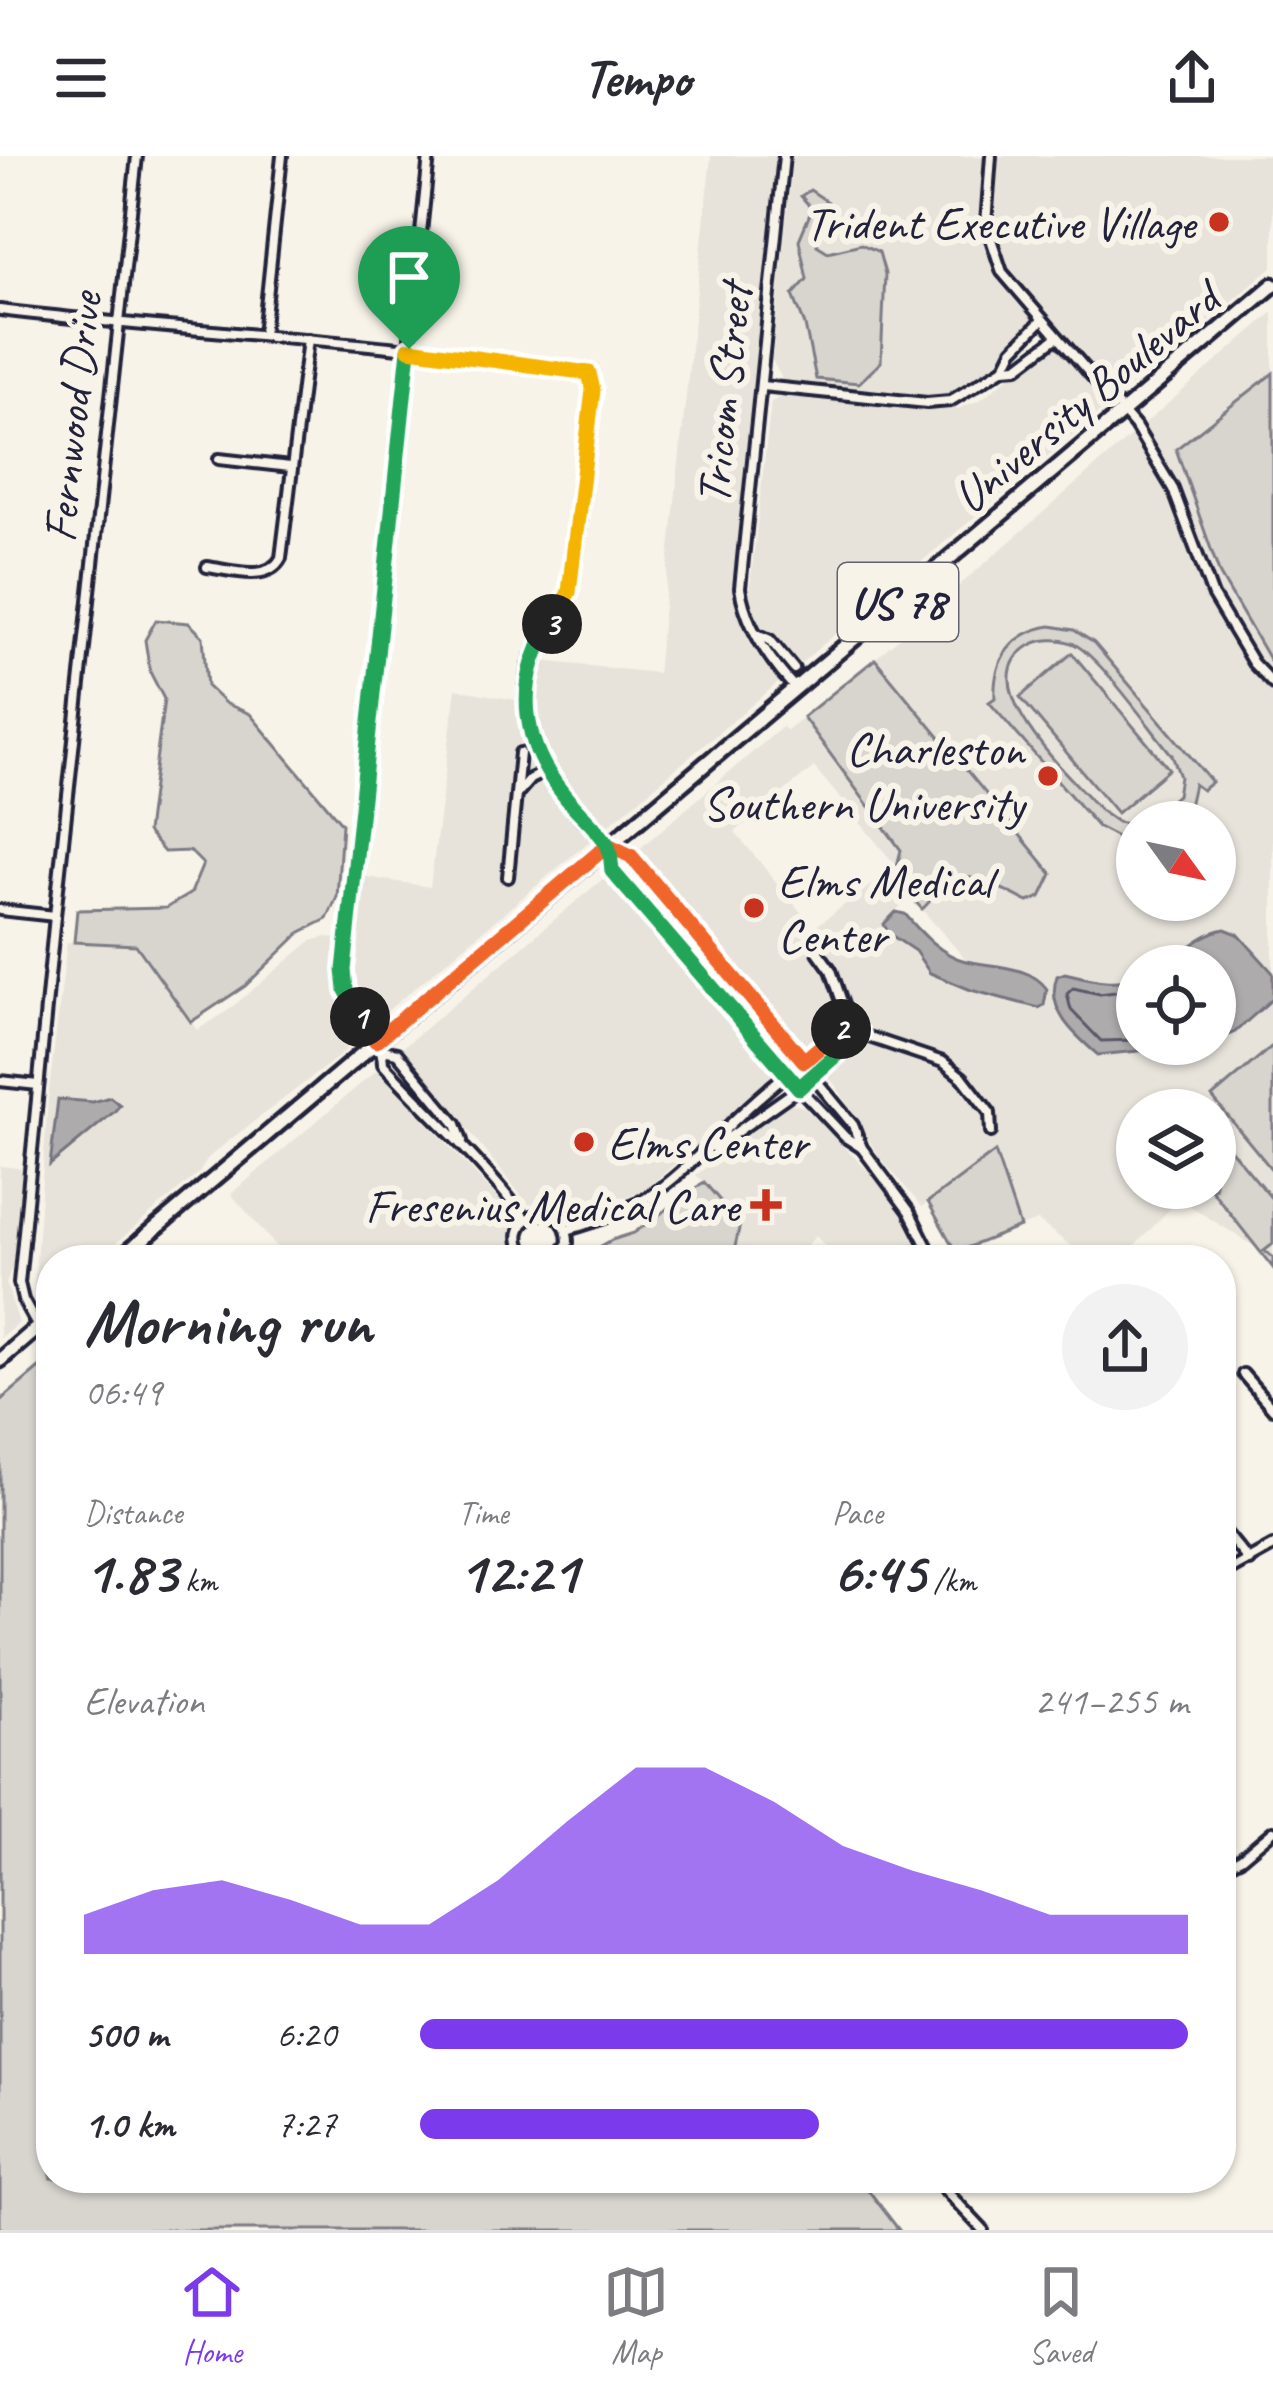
<!DOCTYPE html>
<meta charset="utf-8">
<style>
:root{--surface:#fff;--page:#f2f2f3;--text:#2b2b33;--muted:#7c7c81;--line:#e1e1e2;--accent:#7c3aed}
body{margin:0;font-family:Caveat,sans-serif;background:var(--page);color:var(--text);height:100vh;display:flex;flex-direction:column;font-size:45px;white-space:nowrap}
*{box-sizing:border-box;margin:0}
p{font-size:39px;color:var(--muted)}
.icon{flex:none;width:66px;height:66px;fill:none;stroke:currentColor;stroke-width:2;stroke-linecap:round;stroke-linejoin:round}
.map{position:relative;flex:1;overflow:hidden}
.details{position:absolute;left:36px;top:1089px;width:1200px;height:948px;display:flex;flex-direction:column;background:var(--surface);border-radius:48px;box-shadow:0 3px 9px #0004}
.details>*{flex:none}
.needle{width:78px;rotate:123deg}
.buttons{position:absolute;left:1116px;top:645px;display:grid;gap:24px}
.buttons a{display:grid;place-items:center;width:120px;height:120px;border-radius:50%;background:var(--surface);box-shadow:0 3px 9px #0004;font-size:60px}
.pin{position:absolute;display:grid;place-items:center;width:102px;height:102px;color:#fff;margin:-123px -51px;border-radius:50% 50% 50% 0;rotate:-45deg;box-shadow:0 0 12px #0007}
.pin .icon{rotate:45deg}
.km{position:absolute;width:60px;height:60px;margin:-30px;border-radius:50%;background:#222;color:#fff;font-size:33px;line-height:60px;text-align:center}
.round{display:grid;place-items:center;flex:none;width:126px;height:126px;border-radius:63px;background:var(--page)}
.headline{display:flex;align-items:center;justify-content:space-between;height:204px;padding:0 48px}
h1{font-size:66px;font-weight:700;line-height:90px}
.figures{display:grid;grid-template-columns:repeat(3,1fr);gap:18px;height:204px;padding:12px 48px}
.figures div{display:grid;align-content:center}
.figures b{font-size:60px;font-weight:700}
.figures small{font-size:33px;font-weight:400}
.figures p{font-size:33px}
.chart{height:336px;padding:24px 48px}
.chart p{display:flex;justify-content:space-between}
.chart svg{width:100%;height:216px;margin-top:12px;fill:var(--accent);opacity:.7}
ul{padding:0 48px;list-style:none;font-size:39px}
li{display:grid;grid-template-columns:192px 144px 1fr;align-items:center;height:90px}
li i{height:30px;border-radius:15px;background:var(--accent)}
header{display:flex;justify-content:space-between;align-items:center;height:156px;padding:0 48px;background:var(--surface);font-size:54px;font-weight:700}
.tabs{display:flex;justify-content:space-around;align-items:center;height:168px;border-top:3px solid var(--line);background:var(--surface);font-size:33px;color:var(--muted)}
.tabs a{display:grid;justify-items:center;gap:6px}
.tabs .on{color:var(--accent)}
.map>svg:first-child{display:block}
</style>
<header><svg class="icon" aria-label="menu" viewBox="0 0 24 24"><path d="M4 6h16M4 12h16M4 18h16"/></svg>Tempo<svg class="icon" aria-label="share" viewBox="0 0 24 24"><path d="M12 15V3M7 8l5-5 5 5M5 13v7h14v-7"/></svg></header>
<div class="map">
<svg width="1273" height="2074" viewBox="0 0 1273 2074">
<rect width="100%" height="100%" fill="#f7f3e8"/>
<filter id="ink" filterUnits="userSpaceOnUse"><feTurbulence type="fractalNoise" baseFrequency=".00833" numOctaves="2"/><feDisplacementMap in="SourceGraphic" scale="24" xChannelSelector="R" yChannelSelector="G"/><feConvolveMatrix kernelMatrix="1 2 1 2 8 2 1 2 1" color-interpolation-filters="sRGB"/></filter>
<g filter="url(#ink)">
<g fill="#e7e3db" fill-rule="evenodd">
<polygon points="711,0 784,0 740,432 746,455 752,450 749,439 771,246 788,237 957,253 980,244 1056,182 1043,165 1013,194 1004,212 950,245 926,247 781,232 781,221 772,204 793,0 1273,0 1273,110 794,513 770,485 757,478 785,521 355,882 342,898 226,987 207,1003 200,1016 96,1104 51,1104 51,1142 37,1141 34,1132 48,943 67,786 136,789 197,874 226,856 311,785 326,781 346,783 354,719 430,731 456,533 527,546 531,504 657,517"/>
<path d="M1273 156V1112L1255 1091 1179 1043 1131 1094 1079 1096 1038 1065 1020 1071 995 997 922 1051 878 999 837 931 826 919 804 905 631 700 782 571 787 574 875 503ZM814 611 891 704 893 712 814 772 735 676ZM1137 666H1215V744H1137ZM910 740 997 839 971 834 930 817 915 795 884 768ZM1137 810H1215V888H1137ZM1137 954H1215V1032H1137Z"/>
<polygon points="605,721 773,915 766,927 712,977 643,1035 570,1060 553,1051 528,1048 402,892"/>
<polygon points="378,913 512,1058 514,1088 521,1104 288,1104 231,1038"/>
<polygon points="789,947 804,951 871,1018 908,1063 928,1104 823,1104 827,1092 816,1080 793,1104 736,1104 732,1101 704,1026 696,1019"/>
<polygon points="0,1010 27,1013 18,1059 15,1103 6,1127 19,1167 0,1182"/>
</g>
<g fill="#d8d5cf" stroke="#7d7c85" stroke-width="3">
<polygon points="810,34 828,46 817,89 828,96 861,88 879,96 885,118 881,206 859,227 816,223 805,169 793,139 807,123 799,84 812,53 801,40"/>
<polygon points="1273,217 1273,510 1220,419 1176,293"/>
<polygon points="156,464 189,467 203,481 207,530 225,547 250,558 342,668 337,741 327,763 301,776 245,830 191,866 136,789 74,786 77,754 166,752 191,737 203,708 190,695 164,696 147,676 164,543 150,516 145,484"/>
<path d="M1051 470 1074 474 1094 487 1212 626 1202 634 1194 628 1189 650 1178 666H1146L1177 639 1180 621 1172 599C1151 574 1100 501 1074 488 1060 482 1042 482 1029 490 967 529 1073 622 1101 655L1117 666 1137 670V684L1121 683 1098 671 989 546 995 542C993 503 1012 476 1051 470Z"/>
<polygon points="1072,497 1169,613 1117,657 1020,541"/>
<path d="M875 503 1052 718 1041 741 1028 746C1007 736 962 707 941 730 934 738 931 746 922 753L894 722 901 694 803 561Z"/>
<polygon points="1271,891 1273,893 1273,1015 1212,941"/>
<polygon points="1226,988 1273,1044 1273,1088 1264,1095 1273,1101 1273,1112 1210,1032 1215,1032 1215,998"/>
<polygon points="995,996 1020,1071 956,1096 928,1046"/>
<polygon points="704,1026 740,1068 733,1100 736,1104 576,1104 612,1084 634,1077"/>
<polygon points="51,1202 51,2022 859,2022 899,2074 0,2074 0,1245"/>
</g>
<g fill="#aeabad" stroke="#76747f" stroke-width="3">
<path d="M896 756 905 758C921 777 941 799 966 805 993 811 1030 809 1047 833L1044 849 1039 852 971 834 930 817 915 795 888 777 884 768Z"/>
<path d="M1225 773 1238 778 1273 817V842L1235 876 1215 885V810H1161C1182 799 1201 777 1225 773Z"/>
<path d="M1065 817C1091 823 1111 830 1137 821V888H1210L1098 899C1075 879 1045 854 1057 820Z"/>
<polygon points="110,941 120,949 114,956 50,1009 58,943 93,946"/>
</g>
<g fill="none" stroke-linecap="round" stroke-linejoin="round">
<polyline stroke="#5a5969" stroke-width="3" points="1137,833 1100,838 1073,832 1067,838 1071,854 1101,885 1137,884"/>
<defs>
<g id="street">
<path d="M429 0 343 825C351 855 383 879 383 908 432 961 483 1006 526 1064"/>
<path d="M784 0 740 432C746 470 769 504 795 532"/>
<polyline points="991,0 986,68 1002,116 1135,270 1173,333 1213,440 1253,507 1273,528"/>
<path d="M0 154C196 178 394 184 588 217L593 234C585 301 582 371 569 436 564 461 542 477 532 500 503 574 566 668 631 700L853 969 862 992 909 1055 934 1104"/>
<polyline points="263,179 282,0"/>
<polyline points="1004,212 1013,194 1042,164"/>
<polyline points="762,230 927,247 950,245 1004,212 1018,211 1056,182"/>
<polyline points="219,303 290,311"/>
<path d="M207 411C231 414 268 427 281 402L308 183"/>
<polyline points="759,479 770,484 794,513"/>
<polyline points="516,639 530,623 547,615"/>
<polyline points="608,690 612,715 799,932 845,981 862,992"/>
<polyline points="508,721 520,597"/>
<polyline points="0,754 55,760"/>
<polyline points="818,796 831,814 849,866 860,878 943,906 963,922 990,957 991,976"/>
<polyline points="383,894 397,897 456,968 462,985"/>
<polyline points="0,925 38,929"/>
<polyline points="714,992 799,932 860,878"/>
<path d="M567 1074C661 1048 675 1020 742 957 776 924 814 897 849 866"/>
<path d="M531 1104C488 1066 567 1030 568 1087L555 1104"/>
<polyline points="51,1195 23,1144 19,1127 55,760 137,0"/>
<polyline points="1243,1218 1273,1253"/>
<polyline points="1221,1371 1249,1405"/>
<polyline points="1221,1419 1273,1390"/>
<polyline points="1221,1712 1241,1702 1273,1675"/>
<polyline points="934,2022 983,2074"/>
</g>
<g id="primary">
<polyline points="118,1104 1273,129"/>
<polyline points="0,1204 51,1160"/>
</g>
</defs>
<use href="#street" stroke="#22223b" stroke-width="16"/>
<use href="#primary" stroke="#22223b" stroke-width="21"/>
<use href="#street" stroke="#f7f3e8" stroke-width="8"/>
<use href="#primary" stroke="#f7f3e8" stroke-width="12"/>
</g>
</g>
<g fill="none" stroke-linecap="round" stroke-linejoin="round" filter="url(#ink)">
<defs>
<polyline id="split-1" points="360,861 346,834 344,814 409,193"/>
<polyline id="split-2" points="360,861 376,885 608,689 631,700 804,905 841,873"/>
<path id="split-3" d="M552 468C514 524 521 587 564 639 576 655 597 671 607 688 611 695 611 707 612 715L799 932 860 878 849 866 841 873"/>
<polyline id="split-4" points="409,193 589,217 593,234 569,436 552,468"/>
</defs>
<use href="#split-1" stroke="#fff" stroke-width="24"/>
<use href="#split-2" stroke="#fff" stroke-width="24"/>
<use href="#split-3" stroke="#fff" stroke-width="24"/>
<use href="#split-4" stroke="#fff" stroke-width="24"/>
<use href="#split-1" stroke="#22a559" stroke-width="15"/>
<use href="#split-2" stroke="#f0652b" stroke-width="15"/>
<use href="#split-3" stroke="#22a559" stroke-width="15"/>
<use href="#split-4" stroke="#f5b400" stroke-width="15"/>
</g>
<g fill="#c8321e" stroke="#f7f3e8" stroke-width="4.5">
<circle cx="1219" cy="66" r="12"/>
<circle cx="1048" cy="620" r="12"/>
<circle cx="754" cy="752" r="12"/>
<circle cx="584" cy="986" r="12"/>
<path d="M760 1031h12v12h12v12h-12v12h-12v-12h-12v-12h12z"/>
</g>
<g text-anchor="middle" stroke-width="12" stroke-linejoin="round" paint-order="stroke">
<rect fill="#f7f3e8" stroke="#62616f" stroke-width="3" x="838" y="407" width="120" height="78" rx="9"/>
<g font-size="45" font-weight="bold" fill="#22223b">
<text x="898" y="462">US 78</text>
</g>
<g font-size="48" fill="#22223b" stroke="#f7f3e8" text-anchor="end">
<text x="1195" y="83">Trident Executive Village</text>
<text x="1024" y="609">Charleston<tspan x="1024" dy="55">Southern University</tspan></text>
<text x="778" y="741" text-anchor="start">Elms Medical<tspan x="778" dy="55">Center</tspan></text>
<text x="608" y="1003" text-anchor="start">Elms Center</text>
<text x="739" y="1066">Fresenius Medical Care</text>
</g>
<g font-size="48" fill="#22223b" stroke="#f7f3e8">
<text transform="translate(723 238) rotate(-84)" y="17">Tricom Street</text>
<text transform="translate(1085 241) rotate(-40)" y="17">University Boulevard</text>
<text transform="translate(71 261) rotate(-84)" y="17">Fernwood Drive</text>
</g>
</g>
</svg>
<div class="buttons">
<a><svg class="needle" viewBox="-14 -14 28 28"><path d="M0-13l5 13h-10z" fill="#e53935"/><path d="M0 13l5-13h-10z" fill="#7c7c81"/></svg></a>
<a><svg class="icon" aria-label="locate" viewBox="0 0 24 24"><circle cx="12" cy="12" r="6"/><path d="M12 2v4M12 18v4M2 12h4M18 12h4"/></svg></a>
<a><svg class="icon" aria-label="layers" viewBox="0 0 24 24"><path d="M12 4l9 5-9 5-9-5zM3 14l9 5 9-5"/></svg></a>
</div>
<div class="pin" style="left:409px;top:193px;background:#1e9e55"><svg class="icon" aria-label="arrive" viewBox="0 0 24 24"><path d="M6 21V4h12l-3 4 3 4H6"/></svg></div>
<b class="km" style="left:360px;top:861px">1</b>
<b class="km" style="left:841px;top:873px">2</b>
<b class="km" style="left:552px;top:468px">3</b>
<section class="details">
<div class="headline"><div><h1>Morning run</h1><p>06:49</p></div><a class="round"><svg class="icon" aria-label="share" viewBox="0 0 24 24"><path d="M12 15V3M7 8l5-5 5 5M5 13v7h14v-7"/></svg></a></div>
<div class="figures">
<div><p>Distance</p><b>1.83<small> km</small></b></div>
<div><p>Time</p><b>12:21</b></div>
<div><p>Pace</p><b>6:45<small> /km</small></b></div>
</div>
<div class="chart"><p><span>Elevation</span>241–255 m</p>
<svg viewBox="0 0 160 44" preserveAspectRatio="none"><path d="M0 44V36L10 31L20 29L30 33L40 38L50 38L60 29L70 17L80 6L90 6L100 13L110 22L120 27L130 31L140 36L150 36L160 36V44z"/></svg>
</div>
<ul>
<li><b>500 m</b>6:20<i style="width:100%"></i></li>
<li><b>1.0 km</b>7:27<i style="width:52%"></i></li>
</ul>
</section>
</div>
<nav class="tabs">
<a class="on"><svg class="icon" aria-label="home" viewBox="0 0 24 24"><path d="M3 11l9-7 9 7M6 9v11h12V9"/></svg>Home</a>
<a><svg class="icon" aria-label="map" viewBox="0 0 24 24"><path d="M3 6l6-2 6 2 6-2v14l-6 2-6-2-6 2zM9 4v14M15 6v14"/></svg>Map</a>
<a><svg class="icon" aria-label="saved" viewBox="0 0 24 24"><path d="M7 4h10v16l-5-4-5 4z"/></svg>Saved</a>
</nav>
